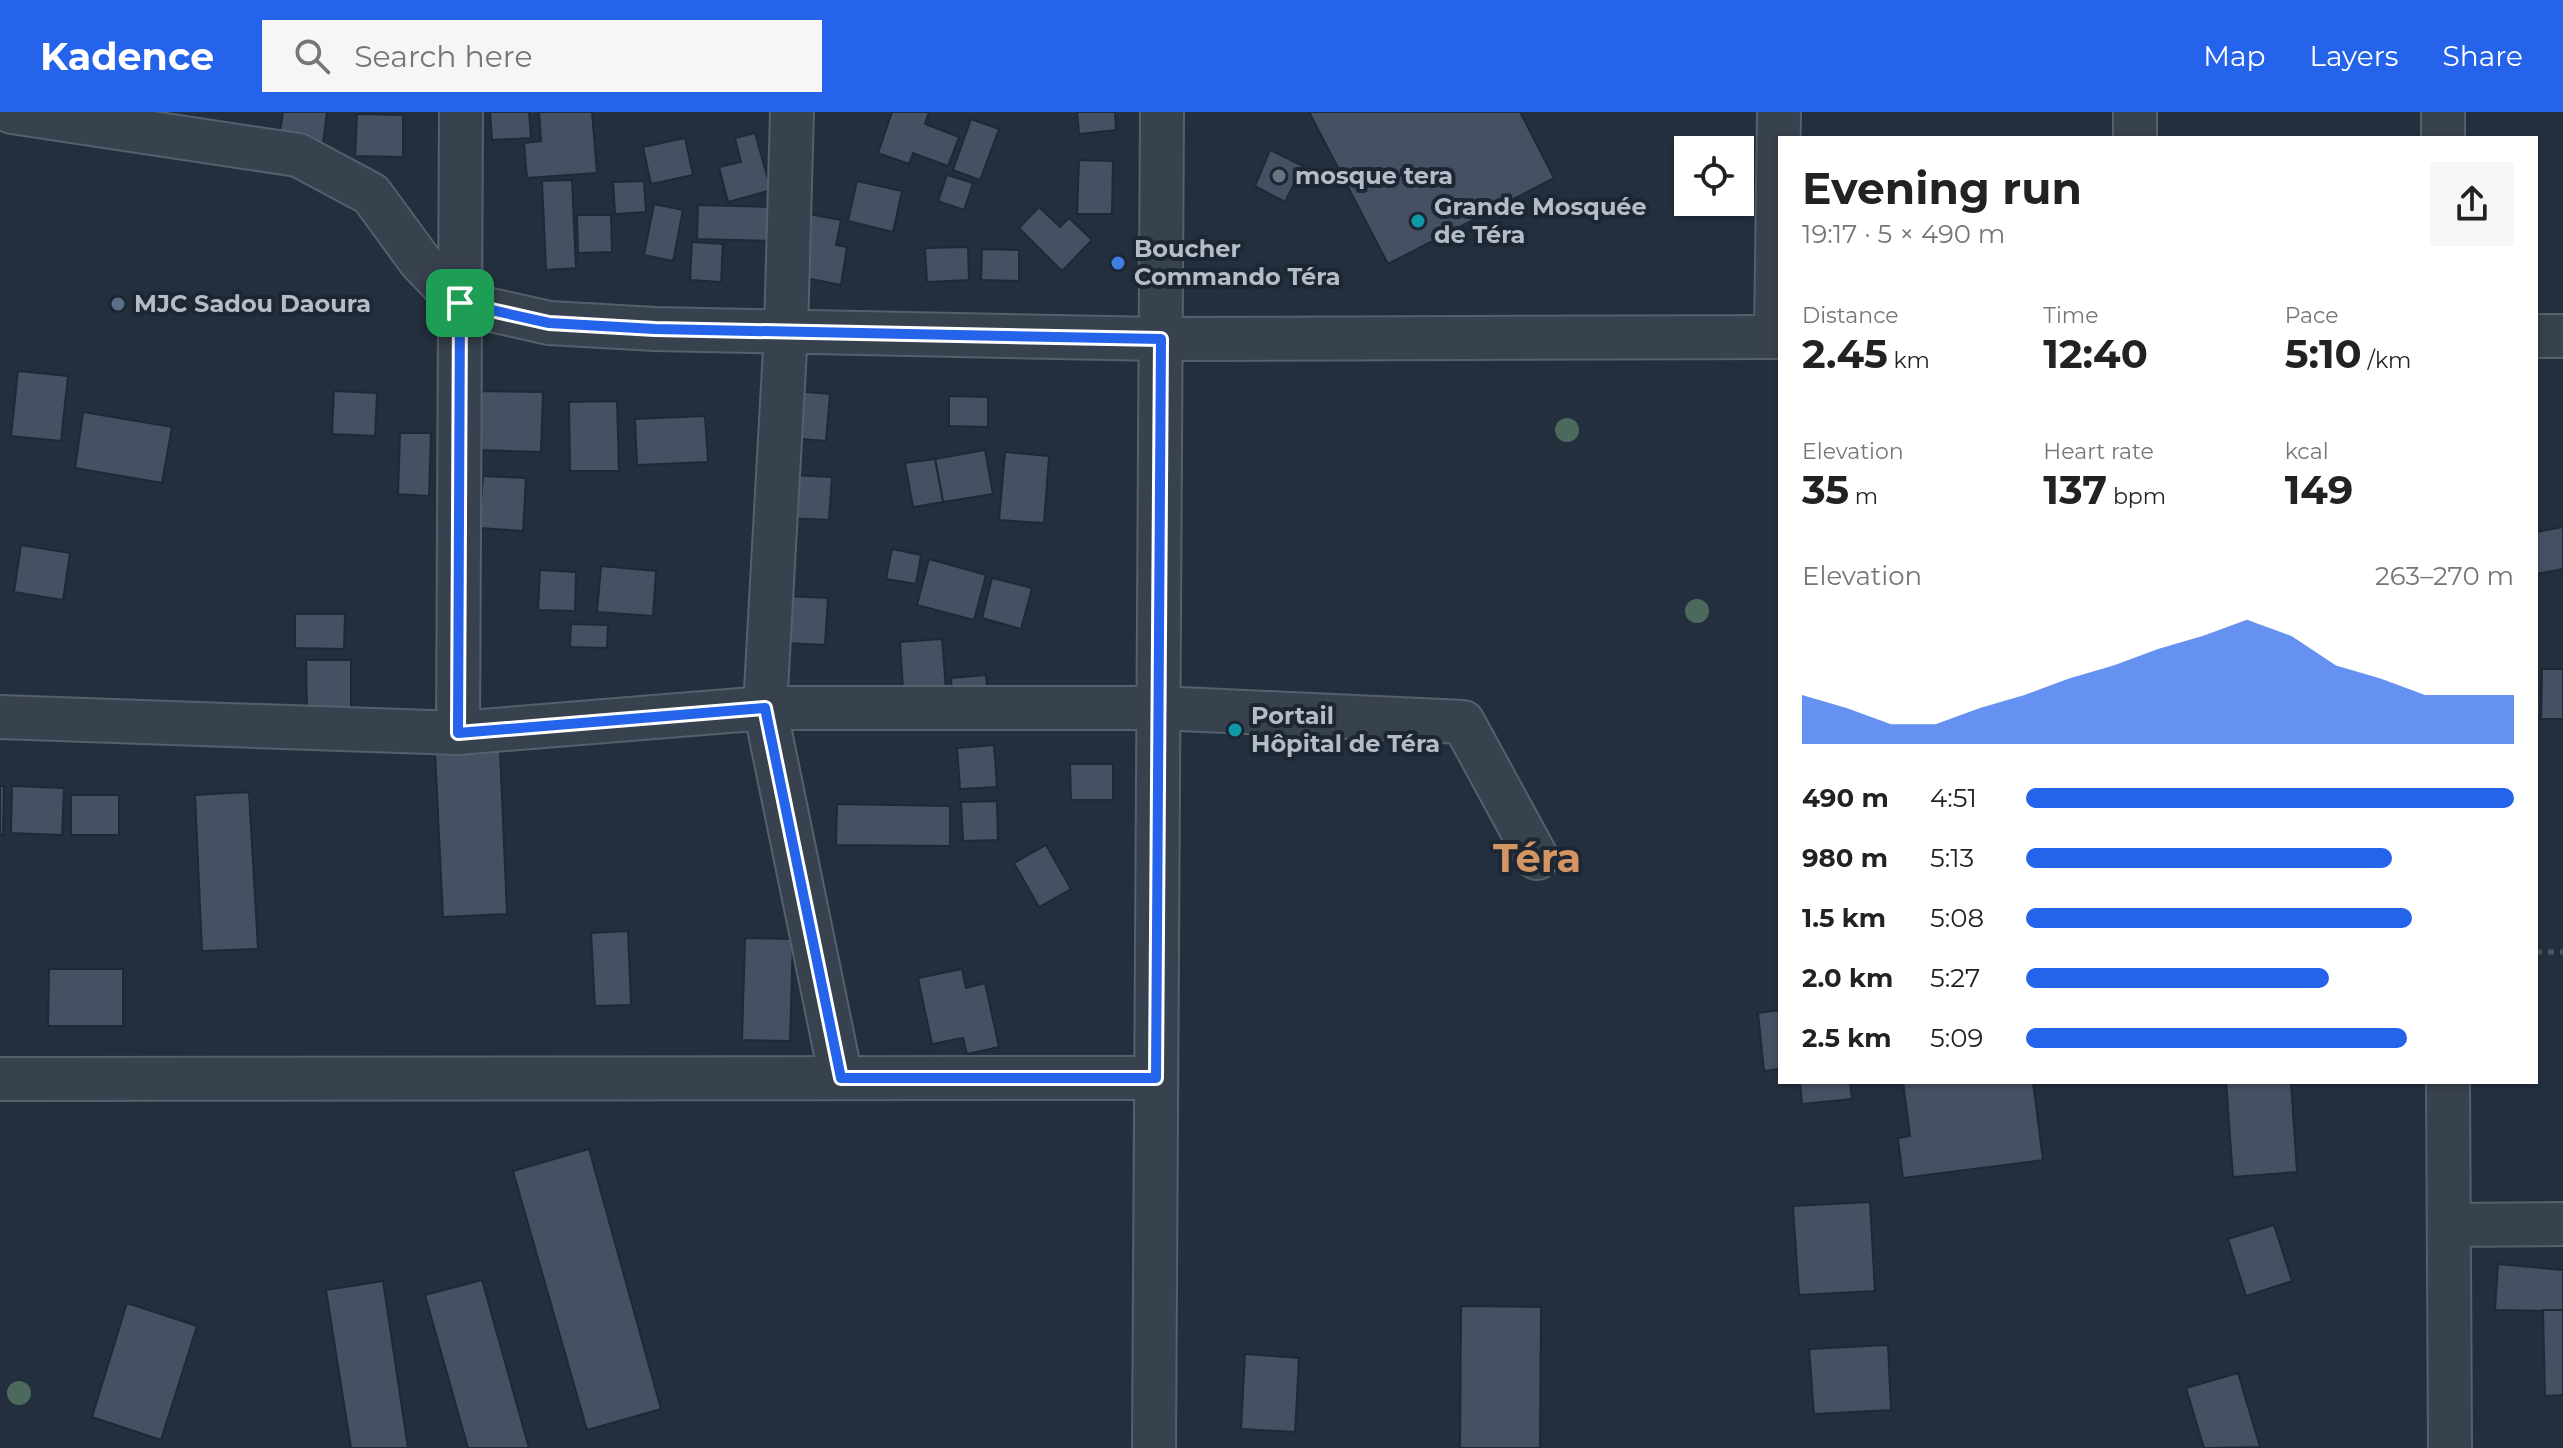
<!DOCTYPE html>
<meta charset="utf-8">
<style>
:root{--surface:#fff;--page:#f6f6f6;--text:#222;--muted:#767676;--accent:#2563eb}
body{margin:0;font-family:Montserrat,sans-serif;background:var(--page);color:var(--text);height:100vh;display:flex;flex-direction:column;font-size:30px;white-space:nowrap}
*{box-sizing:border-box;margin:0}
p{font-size:26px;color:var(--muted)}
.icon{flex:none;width:44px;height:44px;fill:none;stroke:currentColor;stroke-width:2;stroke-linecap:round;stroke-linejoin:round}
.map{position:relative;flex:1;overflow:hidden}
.panel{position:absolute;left:1778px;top:24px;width:760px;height:948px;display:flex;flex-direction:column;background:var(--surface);border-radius:0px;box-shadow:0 2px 6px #0004}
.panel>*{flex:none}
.fabs{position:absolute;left:1674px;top:24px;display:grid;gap:16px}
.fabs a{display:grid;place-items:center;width:80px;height:80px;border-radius:0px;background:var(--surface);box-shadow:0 2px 6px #0004;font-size:40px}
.pin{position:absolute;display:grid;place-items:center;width:68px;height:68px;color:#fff;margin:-34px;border-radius:16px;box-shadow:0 4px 12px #0006}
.round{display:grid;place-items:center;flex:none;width:84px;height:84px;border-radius:0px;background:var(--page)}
.head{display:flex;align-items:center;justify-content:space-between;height:136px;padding:0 24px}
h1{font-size:44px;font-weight:700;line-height:60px}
.figures{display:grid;grid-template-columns:repeat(3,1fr);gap:12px;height:136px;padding:8px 24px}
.figures div{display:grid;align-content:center}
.figures b{font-size:40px;font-weight:700}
.figures small{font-size:22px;font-weight:400}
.figures p{font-size:22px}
.chart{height:224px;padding:16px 24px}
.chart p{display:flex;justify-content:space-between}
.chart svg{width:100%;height:144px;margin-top:8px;fill:var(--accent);opacity:.7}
ul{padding:0 24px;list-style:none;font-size:26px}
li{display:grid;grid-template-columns:128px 96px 1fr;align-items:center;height:60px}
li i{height:20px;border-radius:10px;background:var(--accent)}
header{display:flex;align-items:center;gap:48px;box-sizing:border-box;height:112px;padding:0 40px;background:var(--accent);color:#fff}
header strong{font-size:38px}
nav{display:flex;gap:44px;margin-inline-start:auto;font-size:28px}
.search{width:560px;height:72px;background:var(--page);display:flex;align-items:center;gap:20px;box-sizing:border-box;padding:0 28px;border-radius:0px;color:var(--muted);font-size:30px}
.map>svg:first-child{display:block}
</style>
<header>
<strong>Kadence</strong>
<div class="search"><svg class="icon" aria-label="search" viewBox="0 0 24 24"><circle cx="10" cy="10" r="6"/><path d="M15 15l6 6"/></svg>Search here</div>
<nav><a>Map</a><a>Layers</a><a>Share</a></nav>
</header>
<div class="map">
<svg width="2563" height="1336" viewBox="0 0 2563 1336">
<rect width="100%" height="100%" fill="#242f3e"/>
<g fill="#455162" stroke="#1f2835" stroke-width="2">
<polygon points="283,0 327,0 323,32 279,25"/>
<polygon points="490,0 529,0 531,26 492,28"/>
<polygon points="539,0 592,0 597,61 527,66 524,31 541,29"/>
<polygon points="892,0 929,0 925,12 959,25 948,54 913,41 909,52 878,41"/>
<polygon points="1077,0 1115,0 1116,18 1079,22"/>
<polygon points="1309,0 1520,0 1554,66 1388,152"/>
<polygon points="357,2 403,3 403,45 355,44"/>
<polygon points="971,7 999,17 980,68 953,58"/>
<polygon points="755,21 771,78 728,90 719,55 741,50 735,26"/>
<polygon points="685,26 693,63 651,72 643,35"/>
<polygon points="1270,38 1303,54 1285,90 1255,74"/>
<polygon points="1079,48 1113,49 1112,102 1077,102"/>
<polygon points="947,63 973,71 964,98 938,89"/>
<polygon points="572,68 576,156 546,158 542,69"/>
<polygon points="644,69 646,100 615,102 613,70"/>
<polygon points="857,69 902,79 893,120 848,109"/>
<polygon points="654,92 683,98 673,149 644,143"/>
<polygon points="698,93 773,95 772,129 697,127"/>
<polygon points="1039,95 1060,115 1069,106 1092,128 1062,159 1019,116"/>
<polygon points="808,102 841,108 836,133 847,135 841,173 796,164"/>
<polygon points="577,103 611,103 612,140 578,141"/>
<polygon points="692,130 723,132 721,170 690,168"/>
<polygon points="968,135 969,168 927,170 925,136"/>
<polygon points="982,137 1019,138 1019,169 981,168"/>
<polygon points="18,259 68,264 61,329 11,324"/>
<polygon points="334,279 377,281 375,324 332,322"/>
<polygon points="478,279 543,280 541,340 478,338"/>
<polygon points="794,279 830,282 826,329 789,326"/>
<polygon points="949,284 988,285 988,315 949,314"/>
<polygon points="617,289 619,359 570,359 569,290"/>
<polygon points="83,300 172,315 162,371 75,356"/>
<polygon points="705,304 708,350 637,353 635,307"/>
<polygon points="400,321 431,321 429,384 398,382"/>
<polygon points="985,338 993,382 943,390 935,347"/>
<polygon points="1005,340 1049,344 1044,411 999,408"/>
<polygon points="935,347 943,390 913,395 905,351"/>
<polygon points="790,363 832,365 829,408 787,406"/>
<polygon points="483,364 526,366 523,419 479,416"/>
<polygon points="2563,415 2563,457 2536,462 2536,420"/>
<polygon points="21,433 70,441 63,488 14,480"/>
<polygon points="892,437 921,443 916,472 886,467"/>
<polygon points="929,447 986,463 974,508 917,493"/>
<polygon points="601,454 656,459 653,504 597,500"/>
<polygon points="540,458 576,460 575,499 538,498"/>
<polygon points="992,466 1032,476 1021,517 982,506"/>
<polygon points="786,484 828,486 825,533 785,531"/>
<polygon points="295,502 345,502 344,537 295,536"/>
<polygon points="571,512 608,513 607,536 570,535"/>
<polygon points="942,527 947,590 904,593 900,530"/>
<polygon points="306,548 351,548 351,599 307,599"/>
<polygon points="2542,557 2563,557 2563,607 2541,607"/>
<polygon points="986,563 988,589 953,592 951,566"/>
<polygon points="994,633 997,675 960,677 957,636"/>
<polygon points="500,638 507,802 443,805 435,640"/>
<polygon points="1070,652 1113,652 1113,688 1071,688"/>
<polygon points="0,674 4,674 3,723 0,723"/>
<polygon points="12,674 64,676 62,723 11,721"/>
<polygon points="249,680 258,837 202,839 195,683"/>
<rect x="71" y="683" width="48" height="40"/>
<polygon points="997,689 998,728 963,729 961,690"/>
<polygon points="837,692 950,694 950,734 836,733"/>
<polygon points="1046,733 1071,777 1039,795 1014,751"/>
<polygon points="628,819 631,893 595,894 591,821"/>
<polygon points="745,826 793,827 790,929 742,928"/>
<polygon points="49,857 123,857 123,914 48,914"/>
<polygon points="962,857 966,876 985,871 999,935 967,942 963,926 932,932 918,866"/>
<polygon points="1780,898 1780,957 1764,959 1758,901"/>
<polygon points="1800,970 1850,970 1852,987 1802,992"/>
<polygon points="1903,970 2033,970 2043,1048 1903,1066 1898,1026 1910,1024"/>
<polygon points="2226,970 2291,970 2297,1060 2233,1065"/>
<polygon points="589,1037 661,1297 587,1318 513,1059"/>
<polygon points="1870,1090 1875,1179 1799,1183 1793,1094"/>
<polygon points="2274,1113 2292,1169 2246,1184 2228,1127"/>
<polygon points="2498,1152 2563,1158 2563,1199 2495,1198"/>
<polygon points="482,1168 529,1336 468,1336 425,1183"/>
<polygon points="383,1169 408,1336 351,1336 326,1178"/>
<polygon points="127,1191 197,1214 161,1328 92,1305"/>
<polygon points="1461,1194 1541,1195 1540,1336 1460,1336"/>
<polygon points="2543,1198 2563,1198 2563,1283 2545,1284"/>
<polygon points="1888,1233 1891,1298 1814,1302 1809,1237"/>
<polygon points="1245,1242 1299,1246 1295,1320 1241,1317"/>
<polygon points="2238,1261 2260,1335 2204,1336 2186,1276"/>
</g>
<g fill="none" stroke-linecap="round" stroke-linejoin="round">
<defs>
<g id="minor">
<polyline points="12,0 298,43 371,82 420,149 460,191 549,211 655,217 1161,227 1780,225"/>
<polyline points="792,0 786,219 765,596 841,966"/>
<polyline points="2135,0 2135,26"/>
<polyline points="2443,26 2443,0"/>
<polyline points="2536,224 2563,224"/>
<polyline points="1776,225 1779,0"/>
<polyline points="0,605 458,621 765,596 1159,596 1463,610 1537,746"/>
<polyline points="458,621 461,0"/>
<polyline points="0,967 1156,966"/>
<polyline points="2448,970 2450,1336"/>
<polyline points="2449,1113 2563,1112"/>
<polyline points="1154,1336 1162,0"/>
</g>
</defs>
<use href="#minor" stroke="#565f6c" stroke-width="46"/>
<polyline stroke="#44595c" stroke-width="5" stroke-dasharray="6 6" stroke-linecap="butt" points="2536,840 2563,840"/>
<use href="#minor" stroke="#38414e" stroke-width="42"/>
</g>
<g fill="#4b6a5d">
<circle cx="1567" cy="318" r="12"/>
<circle cx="1697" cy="499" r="12"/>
<circle cx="19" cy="1281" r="12"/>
</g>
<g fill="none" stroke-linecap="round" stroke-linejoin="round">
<defs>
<polygon id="route" points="460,191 549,211 655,217 1161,227 1156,966 841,966 765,596 458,621"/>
</defs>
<use href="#route" stroke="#fff" stroke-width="16"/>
<use href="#route" stroke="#2563eb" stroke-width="10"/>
</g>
<circle fill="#6b7280" stroke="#1d2633" stroke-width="3" cx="1279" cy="64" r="8"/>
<g fill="#0f9aa8" stroke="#1d2633" stroke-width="3">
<circle cx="1418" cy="109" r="8"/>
<circle cx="1235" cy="618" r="8"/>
</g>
<circle fill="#3f7fe0" stroke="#1d2633" stroke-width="3" cx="1118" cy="151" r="8"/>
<circle fill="#5c6f8a" stroke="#1d2633" stroke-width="3" cx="118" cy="192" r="8"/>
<g text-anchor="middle" stroke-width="8" stroke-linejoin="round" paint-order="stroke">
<g font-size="24" font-weight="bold" fill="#b4bcc9" stroke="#1d2633" text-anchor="start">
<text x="1295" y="72">mosque tera</text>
<text x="1434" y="103">Grande Mosquée<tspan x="1434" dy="28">de Téra</tspan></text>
<text x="1134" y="145">Boucher<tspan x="1134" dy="28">Commando Téra</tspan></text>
<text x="134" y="200">MJC Sadou Daoura</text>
<text x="1251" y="612">Portail<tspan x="1251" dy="28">Hôpital de Téra</tspan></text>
</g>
<g font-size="40" font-weight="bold" fill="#d59563" stroke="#1d2633">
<text x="1537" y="760">Téra</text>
</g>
</g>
</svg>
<div class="fabs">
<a><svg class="icon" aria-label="locate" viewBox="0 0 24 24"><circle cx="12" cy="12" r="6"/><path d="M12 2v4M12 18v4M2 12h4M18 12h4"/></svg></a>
</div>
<div class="pin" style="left:460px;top:191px;background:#1e9e55"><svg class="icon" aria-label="arrive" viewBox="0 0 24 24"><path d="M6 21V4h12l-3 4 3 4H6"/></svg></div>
<section class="panel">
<div class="head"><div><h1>Evening run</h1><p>19:17 · 5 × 490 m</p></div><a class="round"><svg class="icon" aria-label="share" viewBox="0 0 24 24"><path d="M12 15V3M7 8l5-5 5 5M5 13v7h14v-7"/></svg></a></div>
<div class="figures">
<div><p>Distance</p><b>2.45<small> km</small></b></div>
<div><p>Time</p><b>12:40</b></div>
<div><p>Pace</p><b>5:10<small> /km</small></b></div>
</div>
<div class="figures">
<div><p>Elevation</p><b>35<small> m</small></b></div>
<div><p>Heart rate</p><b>137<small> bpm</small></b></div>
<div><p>kcal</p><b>149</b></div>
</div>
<div class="chart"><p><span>Elevation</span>263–270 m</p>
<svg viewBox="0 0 160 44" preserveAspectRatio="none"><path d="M0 44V29L10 33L20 38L30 38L40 33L50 29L60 24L70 20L80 15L90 11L100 6L110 11L120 20L130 24L140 29L150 29L160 29V44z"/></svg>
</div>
<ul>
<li><b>490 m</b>4:51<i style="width:100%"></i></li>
<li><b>980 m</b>5:13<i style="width:75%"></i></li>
<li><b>1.5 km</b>5:08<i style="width:79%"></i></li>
<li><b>2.0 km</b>5:27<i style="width:62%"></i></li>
<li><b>2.5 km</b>5:09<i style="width:78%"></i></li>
</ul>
</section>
</div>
